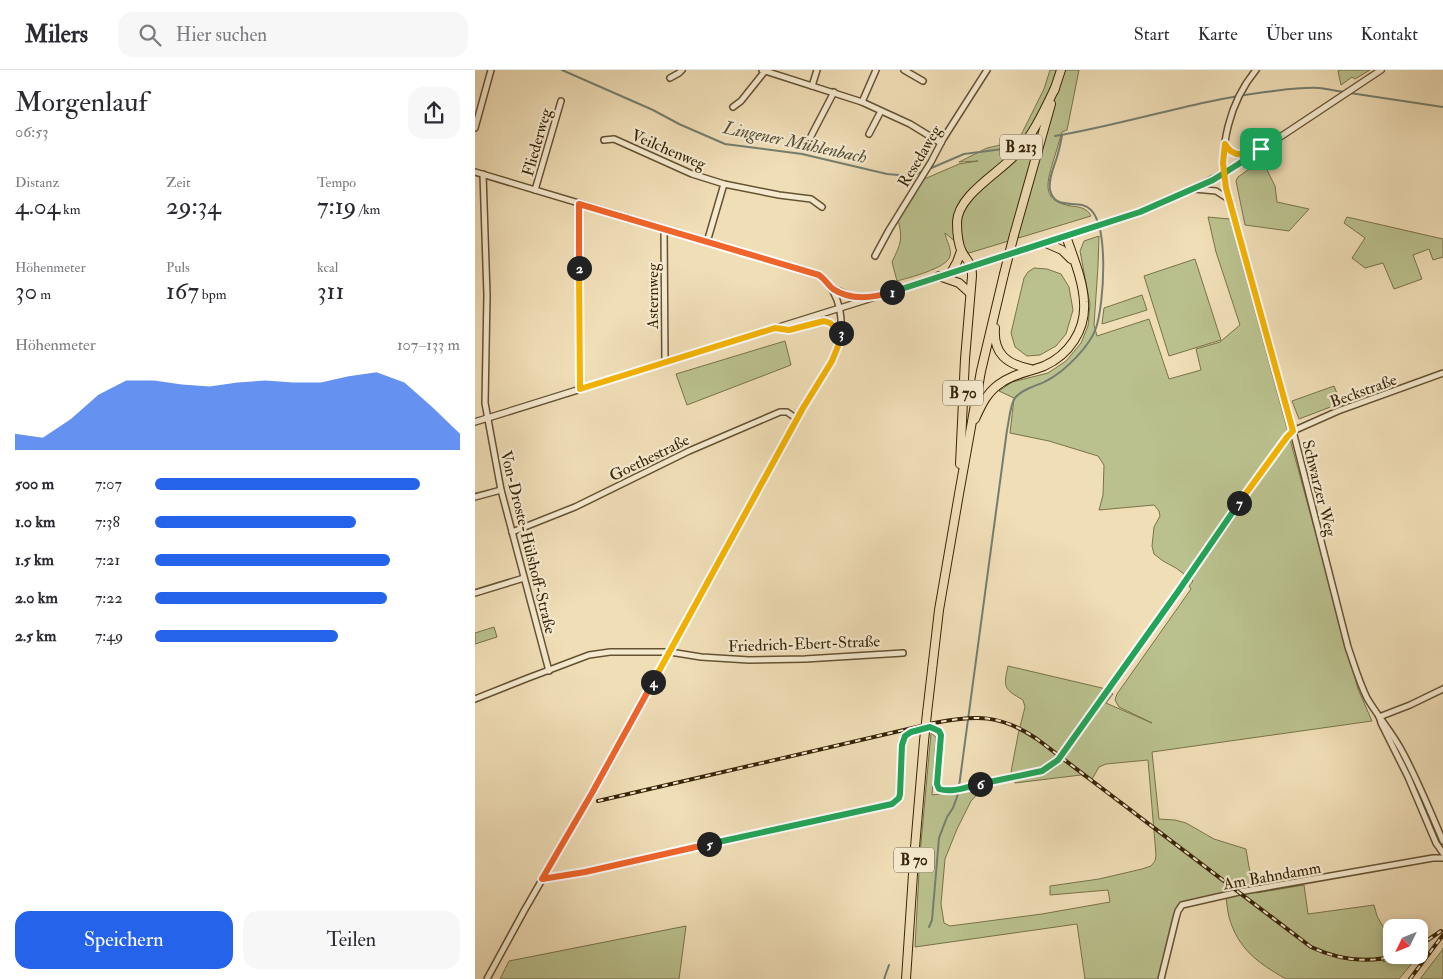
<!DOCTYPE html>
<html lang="de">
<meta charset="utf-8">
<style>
:root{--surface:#fff;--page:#f7f7f7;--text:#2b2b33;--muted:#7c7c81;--line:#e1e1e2;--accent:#2563eb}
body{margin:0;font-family:"IM FELL Double Pica",serif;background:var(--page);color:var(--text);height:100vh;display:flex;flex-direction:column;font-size:19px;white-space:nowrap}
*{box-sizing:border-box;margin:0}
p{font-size:16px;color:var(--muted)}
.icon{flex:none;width:28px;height:28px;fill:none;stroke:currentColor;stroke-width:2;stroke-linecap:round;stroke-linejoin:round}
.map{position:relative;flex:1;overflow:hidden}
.sheet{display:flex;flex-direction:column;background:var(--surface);width:475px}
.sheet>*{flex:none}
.needle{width:32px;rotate:227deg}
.buttons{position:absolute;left:908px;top:849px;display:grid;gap:10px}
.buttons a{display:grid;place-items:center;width:45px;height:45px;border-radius:10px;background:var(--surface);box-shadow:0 2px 8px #0003;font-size:25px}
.pin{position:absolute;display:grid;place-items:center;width:42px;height:42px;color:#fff;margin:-21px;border-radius:10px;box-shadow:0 2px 8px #0006}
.km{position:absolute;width:25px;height:25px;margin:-12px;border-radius:50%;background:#222;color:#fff;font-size:14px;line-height:25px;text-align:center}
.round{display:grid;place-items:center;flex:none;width:52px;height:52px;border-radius:15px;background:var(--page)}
.head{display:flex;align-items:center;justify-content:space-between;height:85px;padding:0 15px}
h1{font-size:28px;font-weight:600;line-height:38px}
.stats{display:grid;grid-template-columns:repeat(3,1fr);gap:8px;height:85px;padding:5px 15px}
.stats div{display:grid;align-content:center}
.stats b{font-size:25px;font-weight:600}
.stats small{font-size:14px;font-weight:400}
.stats p{font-size:14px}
.chart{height:140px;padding:10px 15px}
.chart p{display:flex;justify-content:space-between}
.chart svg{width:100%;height:90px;margin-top:5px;fill:var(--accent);opacity:.7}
.cta{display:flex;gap:10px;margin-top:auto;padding:10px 15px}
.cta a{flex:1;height:58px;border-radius:15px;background:var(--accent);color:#fff;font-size:20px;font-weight:600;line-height:58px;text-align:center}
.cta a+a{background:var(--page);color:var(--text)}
ul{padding:0 15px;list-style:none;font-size:16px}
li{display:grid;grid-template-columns:80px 60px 1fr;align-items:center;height:38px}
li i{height:12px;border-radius:6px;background:var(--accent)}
header{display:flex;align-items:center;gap:30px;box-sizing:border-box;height:70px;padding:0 25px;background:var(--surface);border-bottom:1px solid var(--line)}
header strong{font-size:24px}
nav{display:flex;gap:28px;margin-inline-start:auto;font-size:18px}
.search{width:350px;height:45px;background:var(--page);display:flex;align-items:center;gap:12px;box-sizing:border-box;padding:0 18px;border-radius:15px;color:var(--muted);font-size:19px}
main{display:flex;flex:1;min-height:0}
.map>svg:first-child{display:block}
</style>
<header>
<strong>Milers</strong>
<div class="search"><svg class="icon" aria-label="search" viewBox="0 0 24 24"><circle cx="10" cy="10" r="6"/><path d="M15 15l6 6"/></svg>Hier suchen</div>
<nav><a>Start</a><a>Karte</a><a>Über uns</a><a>Kontakt</a></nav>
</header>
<main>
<section class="sheet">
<div class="head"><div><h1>Morgenlauf</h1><p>06:53</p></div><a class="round"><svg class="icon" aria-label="share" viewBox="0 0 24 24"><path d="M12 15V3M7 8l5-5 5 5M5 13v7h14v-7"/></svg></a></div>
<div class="stats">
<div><p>Distanz</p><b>4.04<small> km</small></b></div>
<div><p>Zeit</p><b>29:34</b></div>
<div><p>Tempo</p><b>7:19<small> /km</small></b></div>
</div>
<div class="stats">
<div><p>Höhenmeter</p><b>30<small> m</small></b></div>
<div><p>Puls</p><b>167<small> bpm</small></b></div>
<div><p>kcal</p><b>311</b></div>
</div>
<div class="chart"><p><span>Höhenmeter</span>107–133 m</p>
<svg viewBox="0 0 160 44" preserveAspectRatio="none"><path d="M0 44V36L10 38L20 29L30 17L40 10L50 10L60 12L70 13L80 11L90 10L100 11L110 11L120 8L130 6L140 11L150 23L160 36V44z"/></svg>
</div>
<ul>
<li><b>500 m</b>7:07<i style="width:87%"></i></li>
<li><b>1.0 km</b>7:38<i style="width:66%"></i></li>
<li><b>1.5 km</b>7:21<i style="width:77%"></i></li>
<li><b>2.0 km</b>7:22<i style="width:76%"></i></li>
<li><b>2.5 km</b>7:49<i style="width:60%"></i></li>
</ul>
<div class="cta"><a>Speichern</a><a>Teilen</a></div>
</section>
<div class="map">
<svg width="968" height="909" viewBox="0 0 968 909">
<rect width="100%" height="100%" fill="#f0deb7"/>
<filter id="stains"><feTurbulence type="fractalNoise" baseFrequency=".004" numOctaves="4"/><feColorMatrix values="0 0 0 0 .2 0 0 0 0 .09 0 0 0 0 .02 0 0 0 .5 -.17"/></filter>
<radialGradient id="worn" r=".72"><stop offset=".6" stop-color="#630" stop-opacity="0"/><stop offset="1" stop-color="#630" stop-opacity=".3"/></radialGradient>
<g fill="#bac18e" stroke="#78724a">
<path d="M575 0H604L592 60 587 62C584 72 581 82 578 92 571 115 567 131 596 136 605 137 612 138 616 146L494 183 470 163C471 170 477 179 475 186 473 198 433 208 422 211L417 192C426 173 428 170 423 149L447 110 484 94 503 91 484 92 512 78 543 71 569 19Z"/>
<polygon points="865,0 895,0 880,9 877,7 866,15 863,1"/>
<polygon points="787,90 800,116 802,132 834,139 814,161 770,155 761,111 763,107"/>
<path d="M733 147 755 149 883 619 897 651 677 682 684 749 700 750 711 753 739 769 771 779 774 797 781 823 829 815 833 844 899 835 902 846 916 871V880L908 892C920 889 931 885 944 885L924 909H811C783 893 763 879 754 847 752 839 752 831 750 823L715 830 707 834 686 909H610L602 854 440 877 445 784 456 663 461 667 457 725 508 718 496 731 482 759 470 789 466 834 469 853 475 856 567 844 635 832 633 820 575 825V816L624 809 667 799 676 796 680 791 681 785 673 690 631 694 624 697 616 711 606 705 540 713 536 702 543 665 550 637 548 630C529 619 528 618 533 596L627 618 638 624 631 633 677 653 644 637 640 630 642 624 716 519 714 516 718 511 701 498 688 491 679 484 677 476 679 457 685 446 684 441 679 435 624 440 628 425 629 395 623 386 574 371 535 363 539 328 524 321 537 312 573 303 591 291 606 273 613 256 615 234 605 181 609 171 624 166 623 196 619 255 622 266 674 249 694 309 726 300 721 279 745 272 765 255 741 182Z"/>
<polygon points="872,147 968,169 968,187 958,190 954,179 938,185 947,209 919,219 908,193 890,198 877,188 890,168 869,153"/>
<polygon points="720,189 746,270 694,286 669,206"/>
<polygon points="559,198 572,199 586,204 594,217 598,240 591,264 581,276 565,285 552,286 540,277 536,263 549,208 553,202"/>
<polygon points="667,225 672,240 627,254 629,238"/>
<polygon points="310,271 316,295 212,335 201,304"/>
<polygon points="859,316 866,333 824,349 817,331"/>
<polygon points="19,557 22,567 0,574 0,563"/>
<polygon points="211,856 204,909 25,909 34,891"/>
<polygon points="968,878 968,909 945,909 968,879"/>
</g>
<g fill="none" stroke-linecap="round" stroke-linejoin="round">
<g stroke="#747e70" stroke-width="2">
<polyline points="87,0 178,40 204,54 250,74 327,84 412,104 435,106 449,101"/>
<polyline points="875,23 968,37"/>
<path d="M580 66C651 54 719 31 790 22 808 20 826 17 844 18 853 19 861 21 870 22"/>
<polyline points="454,99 489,84 528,79"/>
<path d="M454 857 457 850 464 768 472 747 478 738 483 724 532 360C534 352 535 334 540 328 548 318 563 316 573 310 590 301 615 276 621 258 629 234 634 158 616 140 604 127 581 143 575 120 573 109 579 97 582 87 584 80 586 72 587 65"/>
<polyline points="409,909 414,895"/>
</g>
<defs>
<g id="minor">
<polyline points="287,0 387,32 435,54 466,73"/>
<polyline points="429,0 448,11"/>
<path d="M781 0C755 31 743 78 751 118L818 361 873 577C879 594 884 612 892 628 903 647 918 663 928 683 943 711 955 741 968 771"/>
<polyline points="195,8 204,3 207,0"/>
<polyline points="337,16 342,0"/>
<polyline points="387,32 401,0"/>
<polyline points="258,37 266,31 290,1"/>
<polyline points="0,58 16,0"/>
<polyline points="394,64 406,41"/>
<polyline points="129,70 139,69 217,104 249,114 304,125 336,129 347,137"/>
<polyline points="334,70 359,22"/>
<path d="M751 75C758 90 771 84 784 80"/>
<path d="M0 102 344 205C353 211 358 220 362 230 377 274 349 302 328 338L128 704 49 841 12 909"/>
<polyline points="8,104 12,225 10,333 26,420 74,601"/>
<polyline points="719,119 741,121 755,130"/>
<polyline points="60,120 86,31"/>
<polyline points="104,134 105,319"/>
<polyline points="189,159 190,292"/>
<polyline points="232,172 249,114"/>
<polyline points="400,186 414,160 456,92 468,69 512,0"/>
<polyline points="0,427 26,420"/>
<polyline points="37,462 100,437 214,381 305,342 312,342 322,349"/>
<polyline points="0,523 49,508"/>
<polyline points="0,629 53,608 114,585 135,582 195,582 226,587 274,590 330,589 428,583"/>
<polyline points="904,647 935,635 968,619"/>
<polyline points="905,649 906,653 933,707 961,773 968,783"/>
<polyline points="67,809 110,802 417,734 424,728 425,724 427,675 430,666 435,662 455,657 464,661 466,665 462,714 465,720 480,720 567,701 579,694 586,687 812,367 818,361 863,341 968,303"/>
<polyline points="686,909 701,848 703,841 707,835 764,822 958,788 968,788"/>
</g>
<g id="tertiary">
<polyline points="357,218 378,227 393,227"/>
<polyline points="302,258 314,260 349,251 355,253 366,264"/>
<polyline points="0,352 413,223 665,142 718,119 760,97 906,0"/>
</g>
<g id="primary">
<polyline points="579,21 586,0"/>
<polyline points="539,165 576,34"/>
<polyline points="571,173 587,180 596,189"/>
<polyline points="476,203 482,192 486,181"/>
<polyline points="464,206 484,213 495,223"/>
<path d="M520 258C518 284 532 294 555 299"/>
<path d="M500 349C506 336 511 324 523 315 537 304 554 302 569 296 594 285 611 260 609 232 608 210 598 187 591 166"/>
<path d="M485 394 490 289 497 206C497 192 493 193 487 182 483 174 482 161 482 152 483 125 524 103 541 84 558 65 569 41 580 18"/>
<polyline points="452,643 464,540 484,424 506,301 529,204"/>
<polyline points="431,909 439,789 449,671"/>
</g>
</defs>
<use href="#minor" stroke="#655232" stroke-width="8"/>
<use href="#tertiary" stroke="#655232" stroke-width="8"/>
<use href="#primary" stroke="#372305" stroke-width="10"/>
<use href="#minor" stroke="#f5ead0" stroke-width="5"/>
<use href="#tertiary" stroke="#f5ead0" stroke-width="5.5"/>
<use href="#primary" stroke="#f0deb7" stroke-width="8"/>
<defs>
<g id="rail">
<path d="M123 731 459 653C501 645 525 644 562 669L836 877C864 890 893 894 923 885"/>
<polyline points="944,876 966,861"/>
<polyline points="935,909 968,865"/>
</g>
</defs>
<use href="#rail" stroke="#372305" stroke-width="4"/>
<use href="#rail" stroke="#f5ead0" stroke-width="2" stroke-dasharray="5.5" stroke-linecap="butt"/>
<defs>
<g id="primary-bridge">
<polyline points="529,204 539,165"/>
<polyline points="449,671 452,643"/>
</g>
</defs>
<use href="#primary-bridge" stroke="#372305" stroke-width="10" stroke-linecap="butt"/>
<use href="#primary-bridge" stroke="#f0deb7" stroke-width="8"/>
</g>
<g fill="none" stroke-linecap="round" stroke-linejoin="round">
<defs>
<polyline id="split-1" points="417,222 665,142 738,110 762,95 786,79"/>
<path id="split-2" d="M104 198V134L344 205C351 210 353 215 358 219 376 231 398 228 417 222"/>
<polyline id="split-3" points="104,198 105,319 300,258 314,260 349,251 355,253 366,263"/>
<polyline id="split-4" points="178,612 328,338 357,291 365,271 366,263"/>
<polyline id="split-5" points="178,612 117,723 67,809 110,802 234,774"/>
<path id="split-6" d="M234 774 417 734 424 728 425 724 427 675 430 666 436 662 455 657 464 661 466 665 462 714 464 719C477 723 492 717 505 714"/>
<polyline id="split-7" points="505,714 567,701 583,690 702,523 764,433"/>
<path id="split-8" d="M764 433 812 367 818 361 751 118 748 93 750 74C759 90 772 84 786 79"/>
</defs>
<use href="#split-1" stroke="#fff" stroke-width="10"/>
<use href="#split-2" stroke="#fff" stroke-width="10"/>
<use href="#split-3" stroke="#fff" stroke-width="10"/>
<use href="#split-4" stroke="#fff" stroke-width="10"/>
<use href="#split-5" stroke="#fff" stroke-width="10"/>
<use href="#split-6" stroke="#fff" stroke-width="10"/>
<use href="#split-7" stroke="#fff" stroke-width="10"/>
<use href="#split-8" stroke="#fff" stroke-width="10"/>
<use href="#split-1" stroke="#22a559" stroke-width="6"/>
<use href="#split-2" stroke="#f0652b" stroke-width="6"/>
<use href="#split-3" stroke="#f5b400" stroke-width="6"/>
<use href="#split-4" stroke="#f5b400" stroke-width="6"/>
<use href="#split-5" stroke="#f0652b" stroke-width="6"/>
<use href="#split-6" stroke="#22a559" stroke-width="6"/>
<use href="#split-7" stroke="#22a559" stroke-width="6"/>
<use href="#split-8" stroke="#f5b400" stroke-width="6"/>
</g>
<g text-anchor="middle" stroke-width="4.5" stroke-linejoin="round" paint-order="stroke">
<g fill="#f5ead0" stroke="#705f42" stroke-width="1">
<rect x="525" y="64.5" width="42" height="25" rx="4"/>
<rect x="468" y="310.5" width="40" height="25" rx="4"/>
<rect x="419" y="777.5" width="40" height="25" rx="4"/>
</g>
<g font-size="15" font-weight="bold" fill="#372305">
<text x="546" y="82">B 213</text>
<text x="488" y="328">B 70</text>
<text x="439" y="795">B 70</text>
</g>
<g font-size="16" fill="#372305" stroke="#f5ead0">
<text transform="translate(61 72) rotate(-74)" y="6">Fliederweg</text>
<text transform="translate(194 79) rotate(23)" y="6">Veilchenweg</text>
<text transform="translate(444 86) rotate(-59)" y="6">Resedaweg</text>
<text transform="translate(177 226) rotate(-90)" y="6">Asternweg</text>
<text transform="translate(888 320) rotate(-20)" y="6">Beckstraße</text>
<text transform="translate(174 387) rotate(-26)" y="6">Goethestraße</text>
<text transform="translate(845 418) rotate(76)" y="6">Schwarzer Weg</text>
<text transform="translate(54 472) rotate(76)" y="6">Von-Droste-Hülshoff-Straße</text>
<text transform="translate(329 573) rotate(-2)" y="6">Friedrich-Ebert-Straße</text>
<text transform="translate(797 805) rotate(-10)" y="6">Am Bahndamm</text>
</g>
<g font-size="18" font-style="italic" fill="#56513a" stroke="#f5ead0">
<text transform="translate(320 72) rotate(12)" y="6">Lingener Mühlenbach</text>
</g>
</g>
<rect width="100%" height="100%" filter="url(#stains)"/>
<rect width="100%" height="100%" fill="url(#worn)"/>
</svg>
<div class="buttons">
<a><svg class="needle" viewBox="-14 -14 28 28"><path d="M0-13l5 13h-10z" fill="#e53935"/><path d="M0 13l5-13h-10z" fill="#7c7c81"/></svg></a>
</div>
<div class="pin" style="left:786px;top:79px;background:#1e9e55"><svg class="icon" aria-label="arrive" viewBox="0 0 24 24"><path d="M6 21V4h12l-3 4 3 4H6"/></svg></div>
<b class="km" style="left:417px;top:222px">1</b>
<b class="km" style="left:104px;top:198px">2</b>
<b class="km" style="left:366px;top:263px">3</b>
<b class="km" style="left:178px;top:612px">4</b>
<b class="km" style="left:234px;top:774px">5</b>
<b class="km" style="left:505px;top:714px">6</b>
<b class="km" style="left:764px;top:433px">7</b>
</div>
</main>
